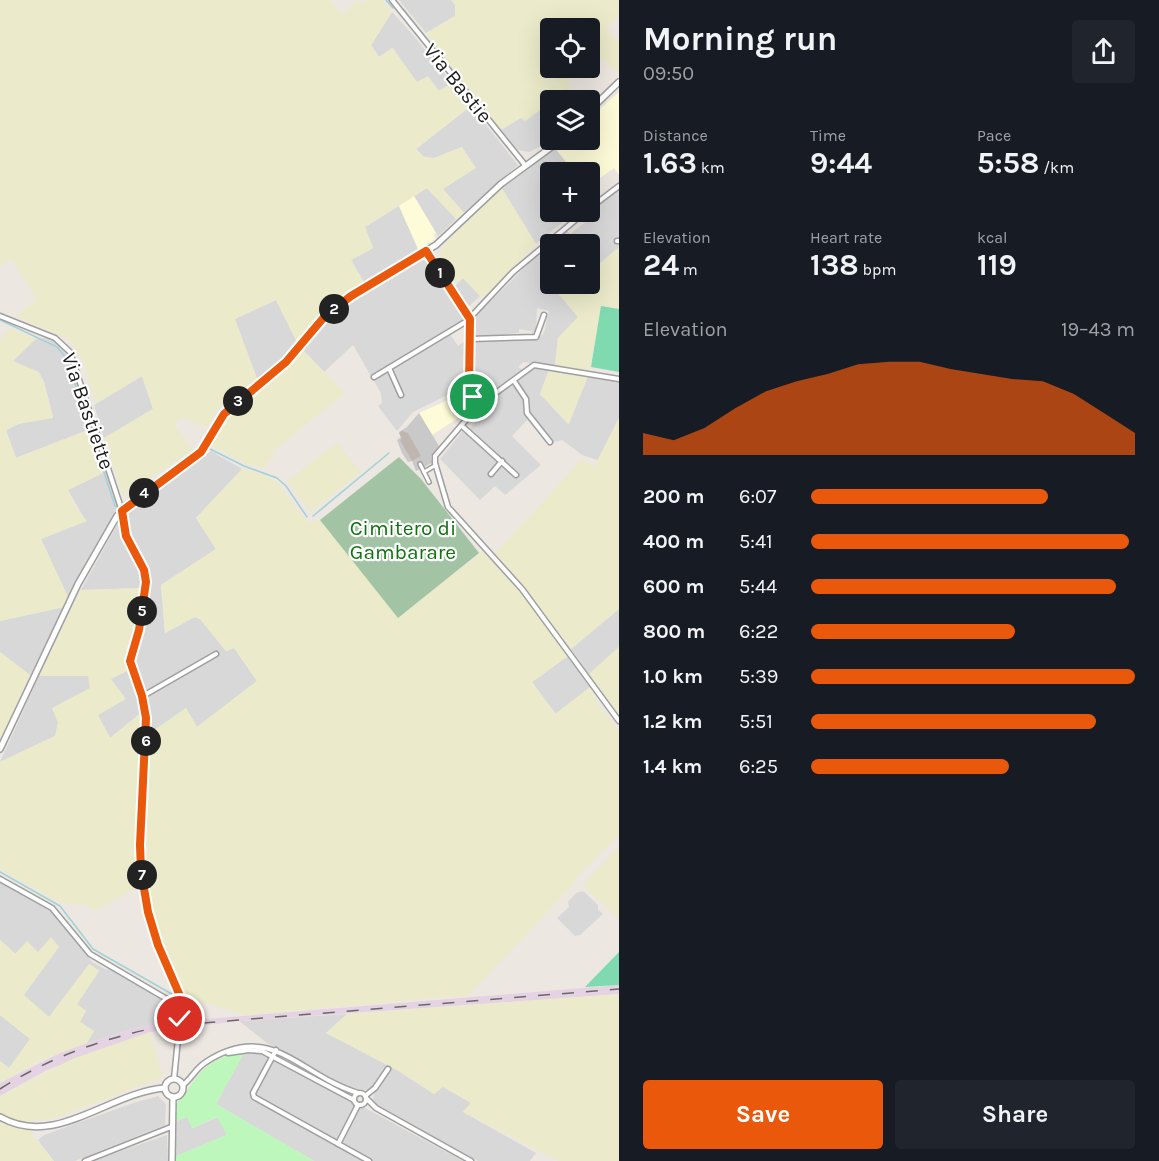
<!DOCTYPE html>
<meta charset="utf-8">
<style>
:root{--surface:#171b24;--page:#20242c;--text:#f1f3f6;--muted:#9ea1a6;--accent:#ea580c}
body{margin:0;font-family:Karla,sans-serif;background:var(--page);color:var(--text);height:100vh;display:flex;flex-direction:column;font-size:22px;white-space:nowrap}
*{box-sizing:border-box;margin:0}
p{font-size:20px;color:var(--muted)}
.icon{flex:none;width:33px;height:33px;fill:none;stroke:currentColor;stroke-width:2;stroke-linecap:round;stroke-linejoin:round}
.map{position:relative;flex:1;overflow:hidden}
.details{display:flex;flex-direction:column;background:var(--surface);width:540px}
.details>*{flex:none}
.tools{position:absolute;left:540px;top:18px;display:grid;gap:12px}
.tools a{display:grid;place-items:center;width:60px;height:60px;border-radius:6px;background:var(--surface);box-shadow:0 6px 24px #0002;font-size:30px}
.pin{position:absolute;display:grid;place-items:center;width:51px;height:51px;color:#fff;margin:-26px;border:3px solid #fff;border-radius:50%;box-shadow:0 2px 6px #0007}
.km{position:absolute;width:30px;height:30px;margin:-15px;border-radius:50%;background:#222;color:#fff;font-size:16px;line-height:30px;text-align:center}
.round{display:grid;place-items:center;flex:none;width:63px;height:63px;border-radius:6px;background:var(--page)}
.headline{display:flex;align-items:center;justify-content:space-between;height:102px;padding:0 24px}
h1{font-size:33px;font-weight:700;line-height:45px}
.stats{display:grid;grid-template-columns:repeat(3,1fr);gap:9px;height:102px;padding:6px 24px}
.stats div{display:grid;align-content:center}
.stats b{font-size:30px;font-weight:700}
.stats small{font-size:16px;font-weight:400}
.stats p{font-size:16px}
.chart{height:168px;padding:12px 24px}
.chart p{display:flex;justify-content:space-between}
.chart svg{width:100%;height:108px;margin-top:6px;fill:var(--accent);opacity:.7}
.cta{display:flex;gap:12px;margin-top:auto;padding:12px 24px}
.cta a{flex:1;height:69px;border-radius:6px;background:var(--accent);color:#fff;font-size:24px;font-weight:700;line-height:69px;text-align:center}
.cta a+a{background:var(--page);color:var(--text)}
ul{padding:0 24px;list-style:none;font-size:20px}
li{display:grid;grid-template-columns:96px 72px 1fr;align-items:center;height:45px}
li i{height:15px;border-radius:8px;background:var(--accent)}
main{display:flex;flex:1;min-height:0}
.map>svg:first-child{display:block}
</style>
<main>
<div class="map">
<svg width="619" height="1161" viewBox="0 0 619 1161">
<rect width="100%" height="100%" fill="#ece7e0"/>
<g fill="#d9d8d8">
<polygon points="399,0 451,0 455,5 455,16 426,33"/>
<polygon points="392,12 412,34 452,83 439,91 417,83 393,48 379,57 371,45"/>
<polygon points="468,102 518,165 464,213 443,189 462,147 434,158 424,157 416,149 471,106"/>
<polygon points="550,103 550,140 554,140 529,152 518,150 501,130 521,117 525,120"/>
<polygon points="555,148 574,172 550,172 550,212 575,212 536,244 501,187"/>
<polygon points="427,188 456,219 438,236 414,196"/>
<polygon points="619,190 619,247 590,272 590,244 550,244 550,284 559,284 556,286 557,292 578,317 558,338 555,365 523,362 518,367 523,370 484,403 473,384 475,341 538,338 544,333 549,311 537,308 536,331 533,334 531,331 519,329 519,333 478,337 474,335 474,322 478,314 548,244 566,229 570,234 587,221 586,214"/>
<polygon points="399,206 418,249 364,282 351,260 373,248 365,227"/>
<polygon points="422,260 426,260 464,316 463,320 447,330 458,346 465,341 464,387 413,412 397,431 378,406 382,403 381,393 353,345 324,372 303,350 317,332 343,308"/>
<polygon points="463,278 480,296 467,308 454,287"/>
<polygon points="276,300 298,344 281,364 258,381 234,319"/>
<polygon points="52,337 65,344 74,357 93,428 16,458 6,430 18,424 53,417 44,382 13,361 35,339"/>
<polygon points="537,368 549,370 540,394 568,424 588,376 619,381 619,418 598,460 582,455 562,440 554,442 537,423 528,419 512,436 541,465 505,495 495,486 480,500 440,459 466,427 469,429 480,418 480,410 531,369"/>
<polygon points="142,376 153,409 104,438 94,405"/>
<polygon points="211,451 242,469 196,518 216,549 161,585 165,633 195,617 200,619 226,651 234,648 257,681 197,727 186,708 153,731 148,727 144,694 131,660 144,623 150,576 132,544 124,513"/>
<polygon points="109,470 120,506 85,563 68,597 41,539 86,521 68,490"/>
<polygon points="121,518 121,533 127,547 143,573 144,588 81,590"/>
<polygon points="64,607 30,675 0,652 0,621"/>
<polygon points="619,609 619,647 589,674 571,649"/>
<polygon points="568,656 590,687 556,714 532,682"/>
<polygon points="129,670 141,699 142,712 110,738 98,715 125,699 110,679"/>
<polygon points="39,676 89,676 90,688 58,723 55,736 0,762"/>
<polygon points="0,882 57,915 92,962 107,970 109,968 173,1007 177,1022 139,1027 87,1043 94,1031 80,1022 77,1004 99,971 90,964 49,1017 23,995 37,952 16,954 0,940"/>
<polygon points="583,891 598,905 598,910 603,914 580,935 575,936 557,918 569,907 568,902 576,893"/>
<polygon points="347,1014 326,1033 397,1070 434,1094 443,1086 471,1103 463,1112 536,1153 530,1161 478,1161 372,1102 376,1088 363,1090 345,1086 271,1046 239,1021"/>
<polygon points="0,1015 30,1039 9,1068 0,1061"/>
<polygon points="245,1051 258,1051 269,1056 463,1161 314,1161 216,1104"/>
<polygon points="158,1096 166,1104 165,1125 75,1161 54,1161 38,1140 44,1135 133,1103"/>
<polygon points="187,1117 193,1128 218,1117 227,1135 176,1156 174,1122"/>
<polygon points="167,1135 168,1161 94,1161 112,1154"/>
</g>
<polygon fill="#e5d2e3" points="619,985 619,994 239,1021 150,1032 47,1070 0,1096 0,1083 68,1049 139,1027 177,1022 177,1019 207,1019"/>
<g fill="#fefbd8">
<polygon points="619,92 619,175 614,168 590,185 590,172 582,172 580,169 574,172 555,148 565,140 590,140 590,118"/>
<polygon points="414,196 436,233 434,235 436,239 418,249 399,206"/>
<polygon points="466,392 475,407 432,435 419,413"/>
</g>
<polygon fill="#c9c9c9" points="419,413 439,446 431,456 432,463 416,471 412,461 408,462 402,453 397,440 401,437 399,432 407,427"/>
<g fill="#ebebcb">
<polygon points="0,0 329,0 343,15 357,0 363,4 366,0 382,0 392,12 371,45 379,57 392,48 417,82 428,76 439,91 452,83 471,106 416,149 424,157 434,158 462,147 476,168 443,189 464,213 456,219 427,188 365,227 373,248 351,260 364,283 322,313 298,344 276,300 235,319 258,381 217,410 207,428 182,417 174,424 193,450 123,496 104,438 153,409 142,376 99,402 95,401 84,364 70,340 15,316 37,299 11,259 0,266"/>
<polygon points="451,0 619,0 619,15 606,29 619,41 619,70 616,72 590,49 590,28 550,28 550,68 564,68 560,71 572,87 525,121 521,118 501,130 426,33 455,16 455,5"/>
<polygon points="501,187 536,244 487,295 480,296 463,278 457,283 439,255 447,242"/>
<polygon points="619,247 619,309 601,306 590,371 555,365 558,338 578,317 557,292 556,286 590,284 590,272"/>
<polygon points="10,328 36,339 13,361 39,372 44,382 53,418 18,424 6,430 16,458 93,428 109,470 68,490 76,508 87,521 41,539 68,597 64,607 0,621 0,340"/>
<polygon points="303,350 345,393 272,452 274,455 264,468 247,464 211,446 227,416 286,370"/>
<polygon points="549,370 588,376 569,424 540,394"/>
<polygon points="619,418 619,609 571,649 526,588 495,554 582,459 594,467"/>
<polygon points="337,443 361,472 310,512 287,481"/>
<polygon points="242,469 265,475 279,484 308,523 320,520 398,617 484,551 521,593 568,656 532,682 555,714 590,687 600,707 619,731 619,835 577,877 570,888 469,995 247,1015 198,1001 182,990 171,970 153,914 145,866 149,734 186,708 197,727 257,681 234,648 226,651 200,619 194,617 165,633 161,585 216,549 196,518"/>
<polygon points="144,588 129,650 129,670 111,679 126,699 98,715 110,738 142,712 143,767 137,850 141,886 94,911 87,905 61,903 0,869 0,762 55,736 58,723 52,708 90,688 88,676 39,676 81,590"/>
<polygon points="619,647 619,715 589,674"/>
<polygon points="0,652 30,675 0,741"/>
<polygon points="619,847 619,919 583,885"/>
<polygon points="51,937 59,947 24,995 49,1017 89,964 99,971 77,1004 86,1011 80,1022 94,1031 87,1043 42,1060 0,1083 0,1061 9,1068 30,1039 0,1015 0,940 15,954 27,941 38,952"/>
<polygon points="619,994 619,1161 559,1161 463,1112 471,1103 443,1087 434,1094 397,1070 326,1033 347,1014"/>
<polygon points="150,1032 163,1077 66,1114 48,1120 30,1119 33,1136 54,1161 0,1161 0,1096 72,1059"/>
</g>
<polygon fill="#a2c4a4" points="399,457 421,479 479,553 398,618 320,520"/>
<path fill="#bdf7bc" d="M245 1051 216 1104 314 1161H176V1156L227 1135 217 1117 192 1128 187 1117 174 1122C176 1099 179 1102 191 1085 205 1064 220 1056 245 1051Z"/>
<g fill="#7fdaaf">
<polygon points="601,306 619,309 619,372 591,367"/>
<polygon points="619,952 619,985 585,987"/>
</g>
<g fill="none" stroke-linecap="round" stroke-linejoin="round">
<g stroke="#a1d1d9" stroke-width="1.5">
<polyline points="386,0 393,8"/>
<polyline points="403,9 491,119"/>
<polyline points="0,320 57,347 67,359 115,506 118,507"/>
<polyline points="208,448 244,466 277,478 286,486 307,517"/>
<polyline points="122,504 200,449"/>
<polyline points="313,516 389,453"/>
<polyline points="0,872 60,906 93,949 177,997"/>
</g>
</g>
<polygon fill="#c0b6b0" points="402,431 408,433 421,456 412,461 400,440 402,439 399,433"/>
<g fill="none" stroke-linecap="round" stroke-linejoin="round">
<defs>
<g id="pedestrian">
<polyline points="420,464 424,472"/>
<polyline points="429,482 424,472 436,465"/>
</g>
<g id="minor">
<polyline points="392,0 525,165"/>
<polyline points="590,208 619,186"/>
<polyline points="617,241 619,241"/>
<polyline points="426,251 470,319 469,385 478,406 435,456 435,463 448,507 522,589 619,721"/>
<path d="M0 316 55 338 70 352 122 511 129 545 146 577 139 630 130 661 143 696 146 718C147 764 138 810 140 856 142 908 160 949 180 996L177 1005 180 1019"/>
<polyline points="470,339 536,337 544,315"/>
<polyline points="389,368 401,395"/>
<polyline points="374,377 467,321 513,272 585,212"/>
<polyline points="514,381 526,399 527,413 550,442"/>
<polyline points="478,406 534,365 619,379"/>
<polyline points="462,426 516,475"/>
<polyline points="491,474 502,461"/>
<polyline points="143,696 216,654"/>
<polyline points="0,879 52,908 90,954 177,1005"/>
<polyline points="276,1050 253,1093 254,1097 369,1161"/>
<polyline points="228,1053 249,1050 262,1051 354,1100"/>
<polyline points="174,1079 179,1029"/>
<path d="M183 1085C192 1078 196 1068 206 1062 271 1020 299 1075 358 1093"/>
<circle cx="360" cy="1099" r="6"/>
<polyline points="365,1096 375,1088 388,1069"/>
<polyline points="366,1098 376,1108 471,1161"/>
<polyline points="338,1144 358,1105"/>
<polyline points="85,1161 171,1127"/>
</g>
<g id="tertiary">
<polyline points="590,110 619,82"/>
<polyline points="0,749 78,584 117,516 141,496 201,452 224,414 286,362 325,316 351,296 436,245 501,184 561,140"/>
<circle cx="174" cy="1088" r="9"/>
<path d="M0 1117C56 1149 109 1092 165 1088"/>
<polyline points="172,1161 173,1097"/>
</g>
</defs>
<use href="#pedestrian" stroke="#9f9f9f" stroke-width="6"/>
<use href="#minor" stroke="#9f9f9f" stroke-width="7"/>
<use href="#tertiary" stroke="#9f9f9f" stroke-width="8"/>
<use href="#pedestrian" stroke="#fff" stroke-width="3"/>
<use href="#minor" stroke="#fff" stroke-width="4"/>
<use href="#tertiary" stroke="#fff" stroke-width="5"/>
<path stroke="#696969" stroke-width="1.5" stroke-dasharray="12 12" stroke-linecap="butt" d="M0 1089C50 1057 106 1037 165 1026L619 989"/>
</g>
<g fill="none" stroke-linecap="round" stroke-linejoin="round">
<defs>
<polyline id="route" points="180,1019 177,1005 180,996 158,945 148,912 141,871 140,845 146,718 142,696 130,661 139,630 146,582 144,570 126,536 122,511 201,452 224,414 286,362 325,316 351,296 426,251 470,319 469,386 473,397"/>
</defs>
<use href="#route" stroke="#fff" stroke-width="12"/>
<use href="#route" stroke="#ea580c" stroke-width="8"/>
</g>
<g text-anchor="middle" stroke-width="4.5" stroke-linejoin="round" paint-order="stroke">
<g font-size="21" fill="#1b1b1b" stroke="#fff">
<text transform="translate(458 83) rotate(51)" y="7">Via Bastie</text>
<text transform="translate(88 411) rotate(71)" y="7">Via Bastiette</text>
</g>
<g font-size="21" fill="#0e730e" stroke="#fff">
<text x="403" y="535">Cimitero di<tspan x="403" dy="24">Gambarare</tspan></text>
</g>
</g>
</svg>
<div class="tools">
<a><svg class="icon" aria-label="locate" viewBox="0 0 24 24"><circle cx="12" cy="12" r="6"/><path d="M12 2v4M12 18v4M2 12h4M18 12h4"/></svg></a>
<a><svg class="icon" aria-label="layers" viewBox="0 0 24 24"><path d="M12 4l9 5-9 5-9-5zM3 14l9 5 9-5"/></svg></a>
<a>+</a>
<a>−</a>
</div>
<div class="pin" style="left:473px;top:397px;background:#1e9e55"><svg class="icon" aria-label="arrive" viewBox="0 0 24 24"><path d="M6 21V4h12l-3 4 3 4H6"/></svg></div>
<div class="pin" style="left:180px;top:1019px;background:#d93025"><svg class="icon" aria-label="check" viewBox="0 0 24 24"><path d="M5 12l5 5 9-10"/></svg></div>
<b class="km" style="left:440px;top:273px">1</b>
<b class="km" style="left:334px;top:309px">2</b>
<b class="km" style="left:238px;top:401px">3</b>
<b class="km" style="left:144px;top:493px">4</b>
<b class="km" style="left:142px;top:611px">5</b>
<b class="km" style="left:146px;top:741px">6</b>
<b class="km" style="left:142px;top:875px">7</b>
</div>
<section class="details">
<div class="headline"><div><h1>Morning run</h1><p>09:50</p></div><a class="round"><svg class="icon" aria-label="share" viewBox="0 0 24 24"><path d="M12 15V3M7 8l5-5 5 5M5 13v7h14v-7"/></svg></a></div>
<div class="stats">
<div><p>Distance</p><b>1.63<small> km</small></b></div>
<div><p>Time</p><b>9:44</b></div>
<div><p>Pace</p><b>5:58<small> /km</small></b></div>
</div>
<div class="stats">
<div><p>Elevation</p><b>24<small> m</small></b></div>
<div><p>Heart rate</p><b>138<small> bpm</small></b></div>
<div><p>kcal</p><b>119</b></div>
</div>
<div class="chart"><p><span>Elevation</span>19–43 m</p>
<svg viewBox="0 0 160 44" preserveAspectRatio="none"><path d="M0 44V35L10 38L20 33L30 25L40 18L50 14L60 11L70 7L80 6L90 6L100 9L110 11L120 13L130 14L140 19L150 27L160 35V44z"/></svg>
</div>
<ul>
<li><b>200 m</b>6:07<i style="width:73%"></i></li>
<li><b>400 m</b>5:41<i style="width:98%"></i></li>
<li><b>600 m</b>5:44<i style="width:94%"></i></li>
<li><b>800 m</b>6:22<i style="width:63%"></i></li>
<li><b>1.0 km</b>5:39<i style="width:100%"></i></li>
<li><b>1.2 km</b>5:51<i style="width:88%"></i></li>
<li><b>1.4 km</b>6:25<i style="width:61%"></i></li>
</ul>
<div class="cta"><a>Save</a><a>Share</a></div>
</section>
</main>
